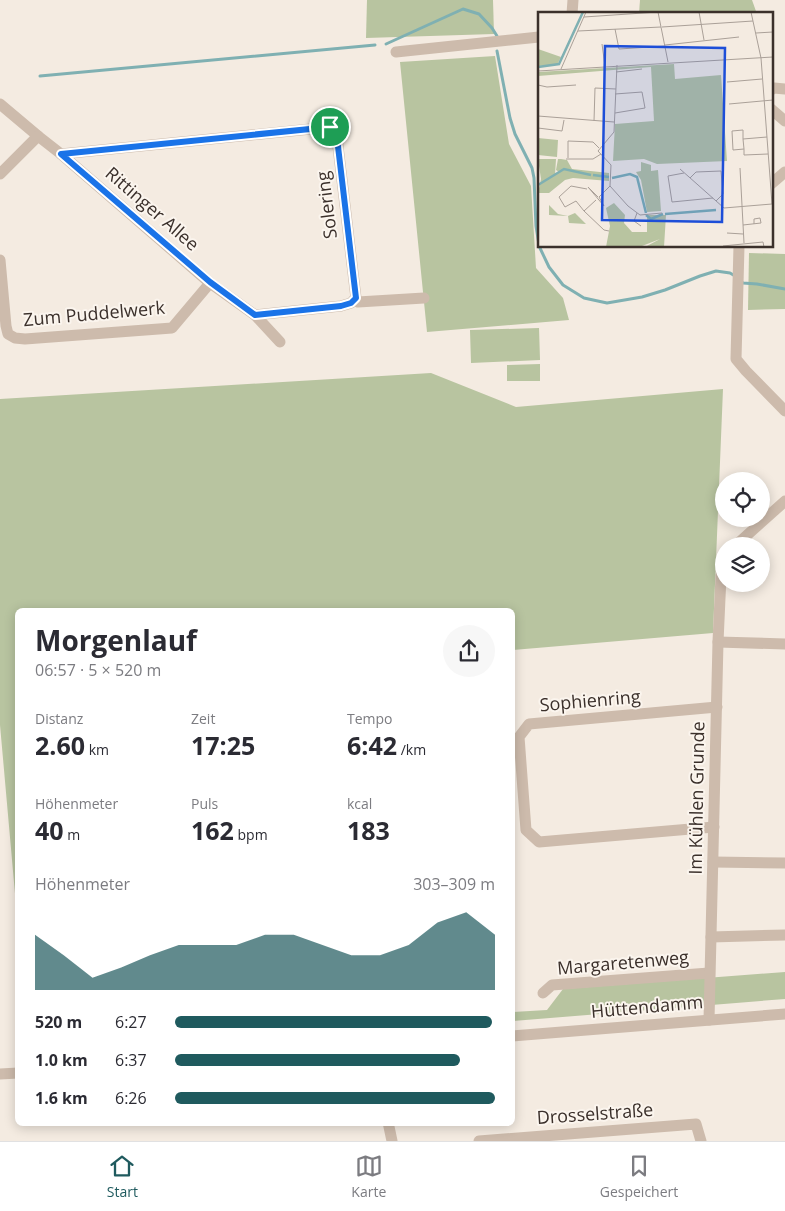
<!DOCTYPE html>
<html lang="de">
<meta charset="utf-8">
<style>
:root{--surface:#fff;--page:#f7f7f7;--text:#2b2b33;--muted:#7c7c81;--line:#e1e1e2;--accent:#1f5a5e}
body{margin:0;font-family:"Open Sans",sans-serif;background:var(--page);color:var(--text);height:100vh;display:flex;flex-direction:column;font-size:19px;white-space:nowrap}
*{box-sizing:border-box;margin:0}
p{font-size:16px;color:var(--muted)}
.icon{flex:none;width:28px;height:28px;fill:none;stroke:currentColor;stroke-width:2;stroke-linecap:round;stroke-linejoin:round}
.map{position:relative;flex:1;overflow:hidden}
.drawer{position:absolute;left:15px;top:608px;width:500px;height:518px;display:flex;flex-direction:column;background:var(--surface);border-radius:8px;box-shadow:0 2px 12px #0003}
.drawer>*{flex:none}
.controls{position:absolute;left:715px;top:472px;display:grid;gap:10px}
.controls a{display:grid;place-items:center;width:55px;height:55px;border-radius:50%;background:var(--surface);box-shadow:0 2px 12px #0003;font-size:25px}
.pin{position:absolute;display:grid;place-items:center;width:42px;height:42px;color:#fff;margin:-21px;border:2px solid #fff;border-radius:50%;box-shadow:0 1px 5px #0007}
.round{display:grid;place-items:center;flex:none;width:52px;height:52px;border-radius:26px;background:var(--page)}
.head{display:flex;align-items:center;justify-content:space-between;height:85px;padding:0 20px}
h1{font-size:28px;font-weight:700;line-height:38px}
.stats{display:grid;grid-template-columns:repeat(3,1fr);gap:8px;height:85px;padding:5px 20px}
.stats div{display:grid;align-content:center}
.stats b{font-size:25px;font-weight:700}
.stats small{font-size:14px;font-weight:400}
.stats p{font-size:14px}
.chart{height:140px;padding:10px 20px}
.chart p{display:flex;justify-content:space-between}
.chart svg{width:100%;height:90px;margin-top:5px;fill:var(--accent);opacity:.7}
ul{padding:0 20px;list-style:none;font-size:16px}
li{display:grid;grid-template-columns:80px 60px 1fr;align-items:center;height:38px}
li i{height:12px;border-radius:6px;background:var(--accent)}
.dock{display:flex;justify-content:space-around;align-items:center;height:70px;border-top:1px solid var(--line);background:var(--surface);font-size:14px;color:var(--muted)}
.dock a{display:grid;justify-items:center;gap:2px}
.dock .on{color:var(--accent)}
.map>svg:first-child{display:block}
</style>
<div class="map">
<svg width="785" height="1141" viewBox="0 0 785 1141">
<rect width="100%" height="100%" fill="#f4ebe1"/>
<g fill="#b8c4a0">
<polygon points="367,0 493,0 494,34 366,38"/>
<polygon points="640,0 752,0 757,14 639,14"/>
<polygon points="495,56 509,144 531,186 536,268 563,298 569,320 427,332 400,62"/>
<polygon points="749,253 785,254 785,309 748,310"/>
<polygon points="539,328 540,360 471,363 470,330"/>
<polygon points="540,364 540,381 507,381 507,365"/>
<polygon points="431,373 516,407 723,389 713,633 513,650 512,610 18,610 17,916 0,725 0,399"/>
<polygon points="785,972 785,999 513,1021 513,1012 547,1010 563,989"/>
</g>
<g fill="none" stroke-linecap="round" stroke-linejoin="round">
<g stroke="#7fb0b2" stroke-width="3">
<polyline points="386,44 463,9 479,14 492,28 497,36"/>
<polyline points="497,51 510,118 515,134 532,168 534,178 536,226 539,245"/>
<polyline points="40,76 375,45"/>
<polyline points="539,246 549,267 563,285 584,298 607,303 642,297 665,290 700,276 716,271 730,273 735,276"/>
<polyline points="741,281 743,283 757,284 785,289"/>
</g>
<g stroke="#cdbbac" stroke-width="11">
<polyline points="572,14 573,0"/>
<polyline points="396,52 539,37"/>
<polyline points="771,90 774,88 785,89"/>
<polyline points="0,104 38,136 61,154 210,283 255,315 280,342"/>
<polyline points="771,109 785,121"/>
<polyline points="61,154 331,127 337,138 356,298 351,303 341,306 255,315"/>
<polyline points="0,174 38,136"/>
<polyline points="771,184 785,172"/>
<polyline points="739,246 736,359 746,371 785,411"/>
<polyline points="0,260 6,326 8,334 15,338 25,339 172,328 210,283"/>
<polyline points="354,300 358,302 424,298"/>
<polyline points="735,546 785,501"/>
<polyline points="718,642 785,644"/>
<polyline points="714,827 539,842 526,830 519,737 529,724 717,707"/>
<polyline points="713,862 785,863"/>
<polyline points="711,937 785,935"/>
<polyline points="543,993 552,985 709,973"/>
<polyline points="709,1020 718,642 721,576 724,565"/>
<polyline points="512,1036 785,1014"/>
<polyline points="0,1074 18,1073"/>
<polyline points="388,1122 392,1141"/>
<polyline points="479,1141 696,1124 701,1141"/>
</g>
</g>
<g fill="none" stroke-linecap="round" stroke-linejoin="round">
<defs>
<polygon id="route" points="330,127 337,138 356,298 351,303 341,306 255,315 210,282 61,154"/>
</defs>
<use href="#route" stroke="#fff" stroke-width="10"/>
<use href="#route" stroke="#1a73e8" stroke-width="6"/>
</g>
<g text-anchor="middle" stroke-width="4" stroke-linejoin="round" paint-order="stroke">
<g font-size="18" fill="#3b302b" stroke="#fbf5ee">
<text transform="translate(327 205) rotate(-97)" y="6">Solering</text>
<text transform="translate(152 209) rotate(41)" y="6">Rittinger Allee</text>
<text transform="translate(94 314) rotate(-5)" y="6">Zum Puddelwerk</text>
<text transform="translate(590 701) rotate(-5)" y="6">Sophienring</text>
<text transform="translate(697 798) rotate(-89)" y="6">Im Kühlen Grunde</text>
<text transform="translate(623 963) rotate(-5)" y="6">Margaretenweg</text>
<text transform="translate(647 1007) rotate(-5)" y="6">Hüttendamm</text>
<text transform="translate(595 1114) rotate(-4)" y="6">Drosselstraße</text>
</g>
</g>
<g transform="translate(538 12)">
<rect width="235" height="235" fill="#f4ebe1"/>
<path d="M0 37 23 45 19 53 0 54ZM136 52 137 67 183 63 189 149 119 152 106 147 75 149 77 112 116 109 113 55 0 64V60ZM0 126 20 128 19 145 0 143ZM0 147H18L17 163 21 160 18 158 20 147H23L29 148 34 157 71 161V169L35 166 27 168 11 181H0L3 167ZM103 150 113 153V159L120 158 123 199 109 200 103 168 98 160 103 159ZM76 191 87 203 86 211 94 220H109V203H128L126 235H107L122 227 104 234 68 235 72 214 68 196ZM11 193 20 202 30 204 37 201 48 212 31 211 30 204 11 203Z" fill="#b8c4a0"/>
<path fill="none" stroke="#7fb0b2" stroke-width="2.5" d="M0 55 21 52 45 0M55 163 71 165M74 166 92 162 99 165 108 201M0 173 26 157 53 163M127 202 178 198M108 203 113 207 125 202"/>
<path fill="none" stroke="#aaa098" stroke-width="1" d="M120 0 130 50M161 0 166 28M213 0 223 46 234 192M46 5 120 0M124 15 215 9M77 17 81 37 127 34M40 19 123 15M218 21 235 20M64 32 67 54M127 33 201 25M79 53 76 120 60 139 73 153 72 174 90 194 102 203 124 201M23 57 48 0M0 59 235 45M78 60 104 57M189 70 224 67M0 73 9 75 38 73M191 92 235 88M77 101 107 96 104 80 77 82M0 104 76 110M56 109 57 76 78 77M0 116 24 119 26 108M205 127 206 137 195 138 194 119 205 118V127L229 125M206 137V143L230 142M30 146V129L55 130 61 136M28 147H55L63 142M202 156 206 231M142 157 186 196 234 192M146 161 130 164 134 190 175 186M152 166 158 160 183 159 185 182 178 189M60 185 50 175 66 194 61 185M61 185 72 174M58 188 46 199 66 218 71 219M46 199 38 189 27 195 21 185 33 174 49 177M99 201 96 209 103 214M205 213 223 211 222 206 216 207V212M189 221 205 222M185 234 225 230 226 235"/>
<path fill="#1d4ed8" fill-opacity="0.15" stroke="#1d4ed8" stroke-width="2.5" d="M67 34 187 36 184 210 64 208Z"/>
<rect width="235" height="235" fill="none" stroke="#3b302b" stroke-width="2.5"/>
</g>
</svg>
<div class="controls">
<a><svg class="icon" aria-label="locate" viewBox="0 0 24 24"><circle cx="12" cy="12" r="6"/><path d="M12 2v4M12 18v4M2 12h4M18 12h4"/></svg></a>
<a><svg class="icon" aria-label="layers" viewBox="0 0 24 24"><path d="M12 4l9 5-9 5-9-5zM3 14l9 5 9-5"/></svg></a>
</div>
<div class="pin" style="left:330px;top:127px;background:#1e9e55"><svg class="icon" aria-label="arrive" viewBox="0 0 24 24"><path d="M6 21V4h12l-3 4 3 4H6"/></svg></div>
<section class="drawer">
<div class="head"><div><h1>Morgenlauf</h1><p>06:57 · 5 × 520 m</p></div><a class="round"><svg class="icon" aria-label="share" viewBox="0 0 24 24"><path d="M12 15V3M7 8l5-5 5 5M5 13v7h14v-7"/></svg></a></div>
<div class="stats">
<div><p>Distanz</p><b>2.60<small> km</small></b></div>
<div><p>Zeit</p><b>17:25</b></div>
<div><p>Tempo</p><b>6:42<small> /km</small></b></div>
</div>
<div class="stats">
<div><p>Höhenmeter</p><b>40<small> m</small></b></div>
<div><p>Puls</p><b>162<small> bpm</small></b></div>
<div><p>kcal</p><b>183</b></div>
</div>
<div class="chart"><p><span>Höhenmeter</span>303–309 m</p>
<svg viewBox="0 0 160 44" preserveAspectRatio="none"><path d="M0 44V17L10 27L20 38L30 33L40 27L50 22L60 22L70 22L80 17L90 17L100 22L110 27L120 27L130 22L140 11L150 6L160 17V44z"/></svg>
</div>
<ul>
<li><b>520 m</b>6:27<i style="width:99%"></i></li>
<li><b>1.0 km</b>6:37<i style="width:89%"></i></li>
<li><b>1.6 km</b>6:26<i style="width:100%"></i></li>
</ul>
</section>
</div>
<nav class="dock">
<a class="on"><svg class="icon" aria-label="home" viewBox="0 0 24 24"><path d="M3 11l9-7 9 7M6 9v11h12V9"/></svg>Start</a>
<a><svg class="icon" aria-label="map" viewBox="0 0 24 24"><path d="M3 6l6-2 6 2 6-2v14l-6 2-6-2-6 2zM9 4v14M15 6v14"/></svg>Karte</a>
<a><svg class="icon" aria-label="saved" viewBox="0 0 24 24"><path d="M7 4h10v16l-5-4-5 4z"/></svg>Gespeichert</a>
</nav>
